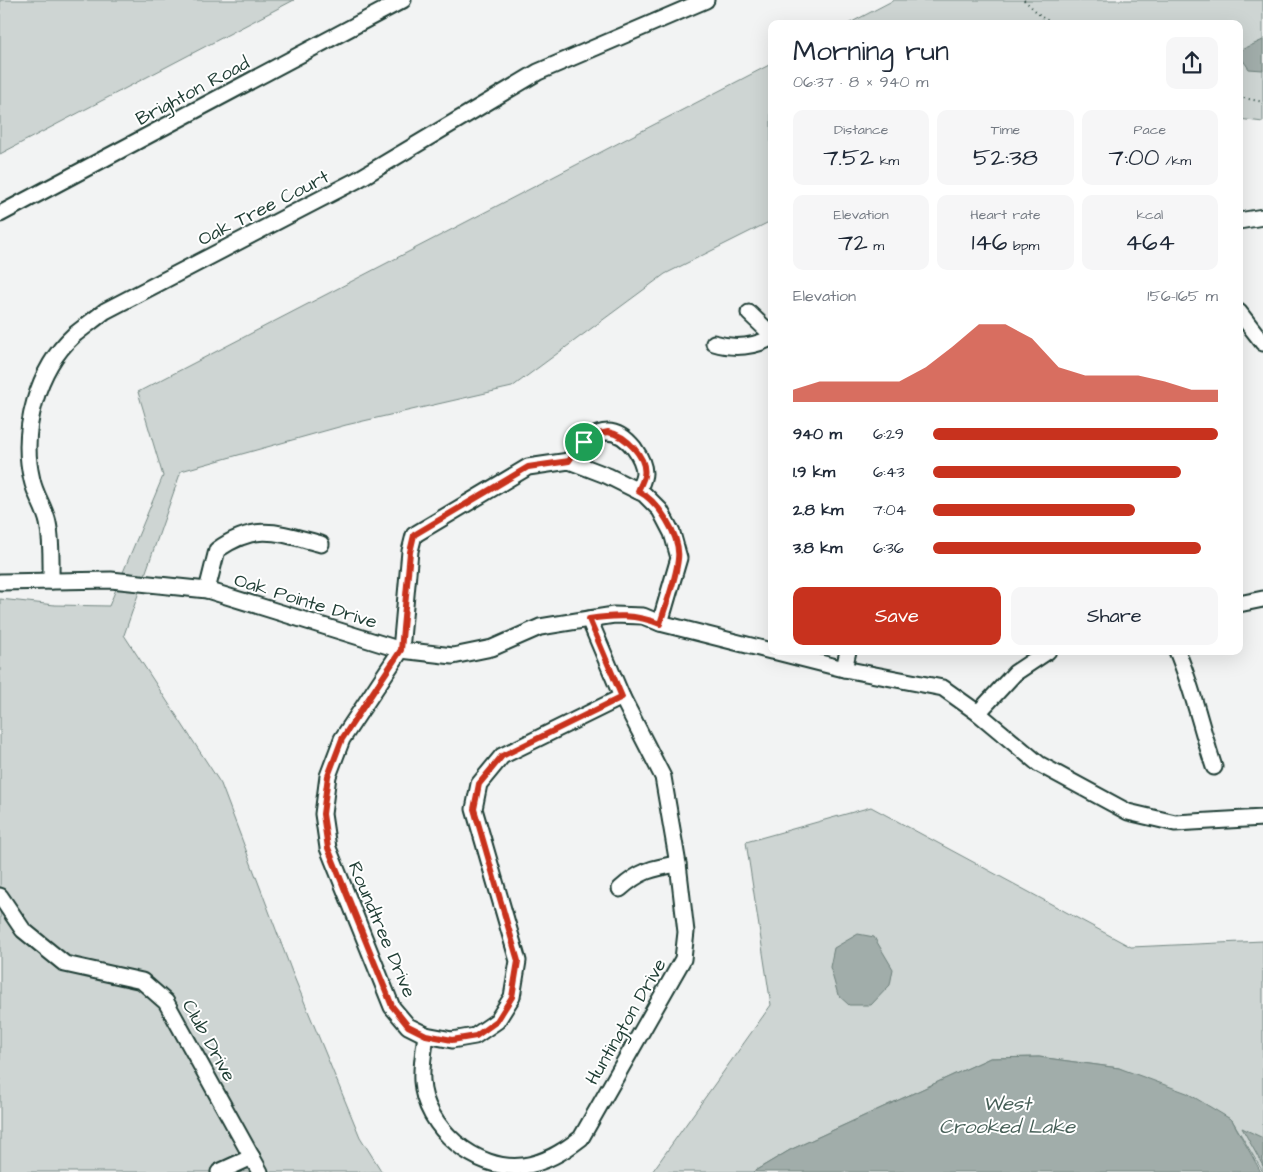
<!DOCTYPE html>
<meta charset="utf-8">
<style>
:root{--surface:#fff;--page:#f6f6f7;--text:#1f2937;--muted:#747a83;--accent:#c8321e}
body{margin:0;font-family:"Architects Daughter",sans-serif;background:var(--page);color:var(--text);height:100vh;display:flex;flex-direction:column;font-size:19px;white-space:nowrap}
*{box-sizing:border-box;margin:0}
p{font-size:16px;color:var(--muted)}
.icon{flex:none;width:28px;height:28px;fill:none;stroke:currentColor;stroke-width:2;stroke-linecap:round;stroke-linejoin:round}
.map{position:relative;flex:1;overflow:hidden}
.sheet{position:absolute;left:768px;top:20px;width:475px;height:635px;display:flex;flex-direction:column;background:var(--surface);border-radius:10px;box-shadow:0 5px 20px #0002}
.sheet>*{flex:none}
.pin{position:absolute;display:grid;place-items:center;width:42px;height:42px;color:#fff;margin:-21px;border:2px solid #fff;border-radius:50%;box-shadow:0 1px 5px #0007}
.round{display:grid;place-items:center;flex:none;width:52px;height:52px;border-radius:10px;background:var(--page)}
.overview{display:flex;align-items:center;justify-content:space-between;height:85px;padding:0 25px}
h1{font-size:28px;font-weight:600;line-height:38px}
.metrics{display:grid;grid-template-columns:repeat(3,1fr);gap:8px;height:85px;padding:5px 25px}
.metrics div{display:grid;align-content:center;border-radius:10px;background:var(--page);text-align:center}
.metrics b{font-size:25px;font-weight:600}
.metrics small{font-size:14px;font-weight:400}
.metrics p{font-size:14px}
.chart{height:140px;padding:10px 25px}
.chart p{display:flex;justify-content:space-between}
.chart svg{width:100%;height:90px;margin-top:5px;fill:var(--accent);opacity:.7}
.primary-button{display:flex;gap:10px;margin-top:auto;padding:10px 25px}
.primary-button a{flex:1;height:58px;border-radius:10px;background:var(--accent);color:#fff;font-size:20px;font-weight:600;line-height:58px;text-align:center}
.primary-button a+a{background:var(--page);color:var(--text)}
ul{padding:0 25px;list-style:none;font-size:16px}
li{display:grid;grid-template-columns:80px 60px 1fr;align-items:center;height:38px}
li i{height:12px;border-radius:6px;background:var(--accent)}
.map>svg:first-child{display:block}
</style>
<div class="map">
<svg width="1263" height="1172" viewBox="0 0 1263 1172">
<rect width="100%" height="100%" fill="#f2f3f3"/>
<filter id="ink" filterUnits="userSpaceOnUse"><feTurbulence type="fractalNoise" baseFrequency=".02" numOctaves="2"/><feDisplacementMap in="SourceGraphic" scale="10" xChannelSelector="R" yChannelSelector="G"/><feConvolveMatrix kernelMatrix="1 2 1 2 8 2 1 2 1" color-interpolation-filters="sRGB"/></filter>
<g filter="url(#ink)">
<g fill="#ced5d3" stroke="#768984">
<polygon points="0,0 294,0 0,154"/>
<polygon points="894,0 1263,0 1263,122 1239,119 1239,24 848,24"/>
<polygon points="771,64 771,221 665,274 512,387 346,425 181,471 124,635 221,784 292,972 360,1137 382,1172 0,1172 0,599 55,605 109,606 163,476 138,392"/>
<polygon points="871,807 1131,947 1263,941 1263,1172 1232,1120 1119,1068 1039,1057 990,1058 790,1150 753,1172 652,1172 771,1005 746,842"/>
</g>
<g fill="#a1adaa" stroke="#6d807b">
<polygon points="1263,40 1263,70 1249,69 1240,56 1241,50"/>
<polygon points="858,934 874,937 893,969 890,985 871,1005 849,1005 838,995 830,967 834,948"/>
<polygon points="1039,1057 1119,1068 1187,1093 1232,1120 1261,1172 753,1172 790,1150 990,1058"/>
<polygon points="1242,1128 1263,1138 1263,1166"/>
</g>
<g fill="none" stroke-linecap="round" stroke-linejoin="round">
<defs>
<g id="minor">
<polyline points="0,214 403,0"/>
<polyline points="1239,221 1263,217"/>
<polyline points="1239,312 1263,343"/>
<polyline points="749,313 771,334"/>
<path d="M714 343C734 349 753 347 771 338"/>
<path d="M569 461C586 435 610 418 634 448 639 455 644 464 644 473 644 479 640 486 638 491"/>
<path d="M51 581C51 562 52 542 48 523 45 508 35 495 32 480 20 431 37 369 74 335 84 327 95 319 105 311L357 180 538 72 706 0"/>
<polyline points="0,582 111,580 207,590 401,650 453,656 492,648 540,627 589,619 614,615 643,616 660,623 771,651"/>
<path d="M207 590 217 550C256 522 279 533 321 544"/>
<polyline points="1239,604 1263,599"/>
<polyline points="773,651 844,669 943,688 978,713 1039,764 1128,812 1175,823 1263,818"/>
<path d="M1177 651C1193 689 1201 728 1214 767"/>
<polyline points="844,669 848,651"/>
<polyline points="622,697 502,756 479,784 474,809 518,961 512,997 497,1021 475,1036 452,1040 426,1035 408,1026 392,1007 328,848 323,814 328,776 342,739 401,650 410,551 414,535 528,467 569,461 608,476 644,494 660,510 672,533 679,558 660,623"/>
<polyline points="978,713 1015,673 1048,651"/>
<path d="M620 889C640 871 652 868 678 864"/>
<polyline points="0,896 23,930 65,964 142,981 166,1002 260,1172"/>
<path d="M426 1035C424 1050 421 1066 422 1081 424 1127 477 1172 523 1166 545 1163 563 1152 581 1138L683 959 686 932 678 864 663 777 622 697 589 619"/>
<polyline points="219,1172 252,1157"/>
</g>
</defs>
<use href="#minor" stroke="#1f3d34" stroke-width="19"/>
<g stroke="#1f3d34" stroke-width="2" stroke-dasharray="1 4" stroke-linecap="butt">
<polyline points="1024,0 1043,18 1055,24"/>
<polyline points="1239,97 1263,102"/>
</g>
<use href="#minor" stroke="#fff" stroke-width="15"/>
</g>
</g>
<g fill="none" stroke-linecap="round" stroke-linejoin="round" filter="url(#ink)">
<defs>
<path id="route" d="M608 432C625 435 648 457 644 476 643 481 640 486 638 491 658 501 681 536 678 559 676 580 666 603 660 624 636 614 614 615 589 619L622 697 502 756 479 784 474 809 518 961 512 997 497 1021 476 1036 452 1040 426 1035 408 1026 392 1006 328 848 323 814 328 776 342 739 401 650 410 552 414 535 528 467 569 461C579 445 589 435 608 432Z"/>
</defs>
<use href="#route" stroke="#fff" stroke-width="10"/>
<use href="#route" stroke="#c8321e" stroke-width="6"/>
</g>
<g text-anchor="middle" stroke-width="4" stroke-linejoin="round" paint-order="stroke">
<g font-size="19" fill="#1f3d34" stroke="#fff">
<text transform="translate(192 90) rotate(-28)" y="7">Brighton Road</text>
<text transform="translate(263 207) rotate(-27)" y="7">Oak Tree Court</text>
<text transform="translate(306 600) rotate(17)" y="7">Oak Pointe Drive</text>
<text transform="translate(383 929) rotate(67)" y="7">Roundtree Drive</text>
<text transform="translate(625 1021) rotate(-60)" y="7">Huntington Drive</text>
<text transform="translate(210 1040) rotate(61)" y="7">Club Drive</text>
</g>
<g font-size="20" font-style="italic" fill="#465f57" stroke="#fff">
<text x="1007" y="1110">West<tspan x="1007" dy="23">Crooked Lake</tspan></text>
</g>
</g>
</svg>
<div class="pin" style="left:584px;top:442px;background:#1e9e55"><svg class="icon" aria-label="arrive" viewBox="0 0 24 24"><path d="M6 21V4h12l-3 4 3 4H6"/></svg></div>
<section class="sheet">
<div class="overview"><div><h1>Morning run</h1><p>06:37 · 8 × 940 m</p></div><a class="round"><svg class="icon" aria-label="share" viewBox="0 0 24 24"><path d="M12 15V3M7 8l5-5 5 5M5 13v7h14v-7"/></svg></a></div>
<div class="metrics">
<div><p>Distance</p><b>7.52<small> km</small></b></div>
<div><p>Time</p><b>52:38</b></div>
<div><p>Pace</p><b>7:00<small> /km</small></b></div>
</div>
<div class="metrics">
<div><p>Elevation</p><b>72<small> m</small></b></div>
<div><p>Heart rate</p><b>146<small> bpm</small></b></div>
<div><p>kcal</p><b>464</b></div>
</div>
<div class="chart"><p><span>Elevation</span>156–165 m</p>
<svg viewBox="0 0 160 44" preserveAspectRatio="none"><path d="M0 44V38L10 34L20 34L30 34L40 34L50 27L60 17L70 6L80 6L90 13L100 27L110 31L120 31L130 31L140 34L150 38L160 38V44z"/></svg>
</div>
<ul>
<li><b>940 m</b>6:29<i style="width:100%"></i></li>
<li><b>1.9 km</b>6:43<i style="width:87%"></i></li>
<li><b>2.8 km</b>7:04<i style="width:71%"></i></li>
<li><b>3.8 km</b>6:36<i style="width:94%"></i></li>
</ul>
<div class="primary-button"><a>Save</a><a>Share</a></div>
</section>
</div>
